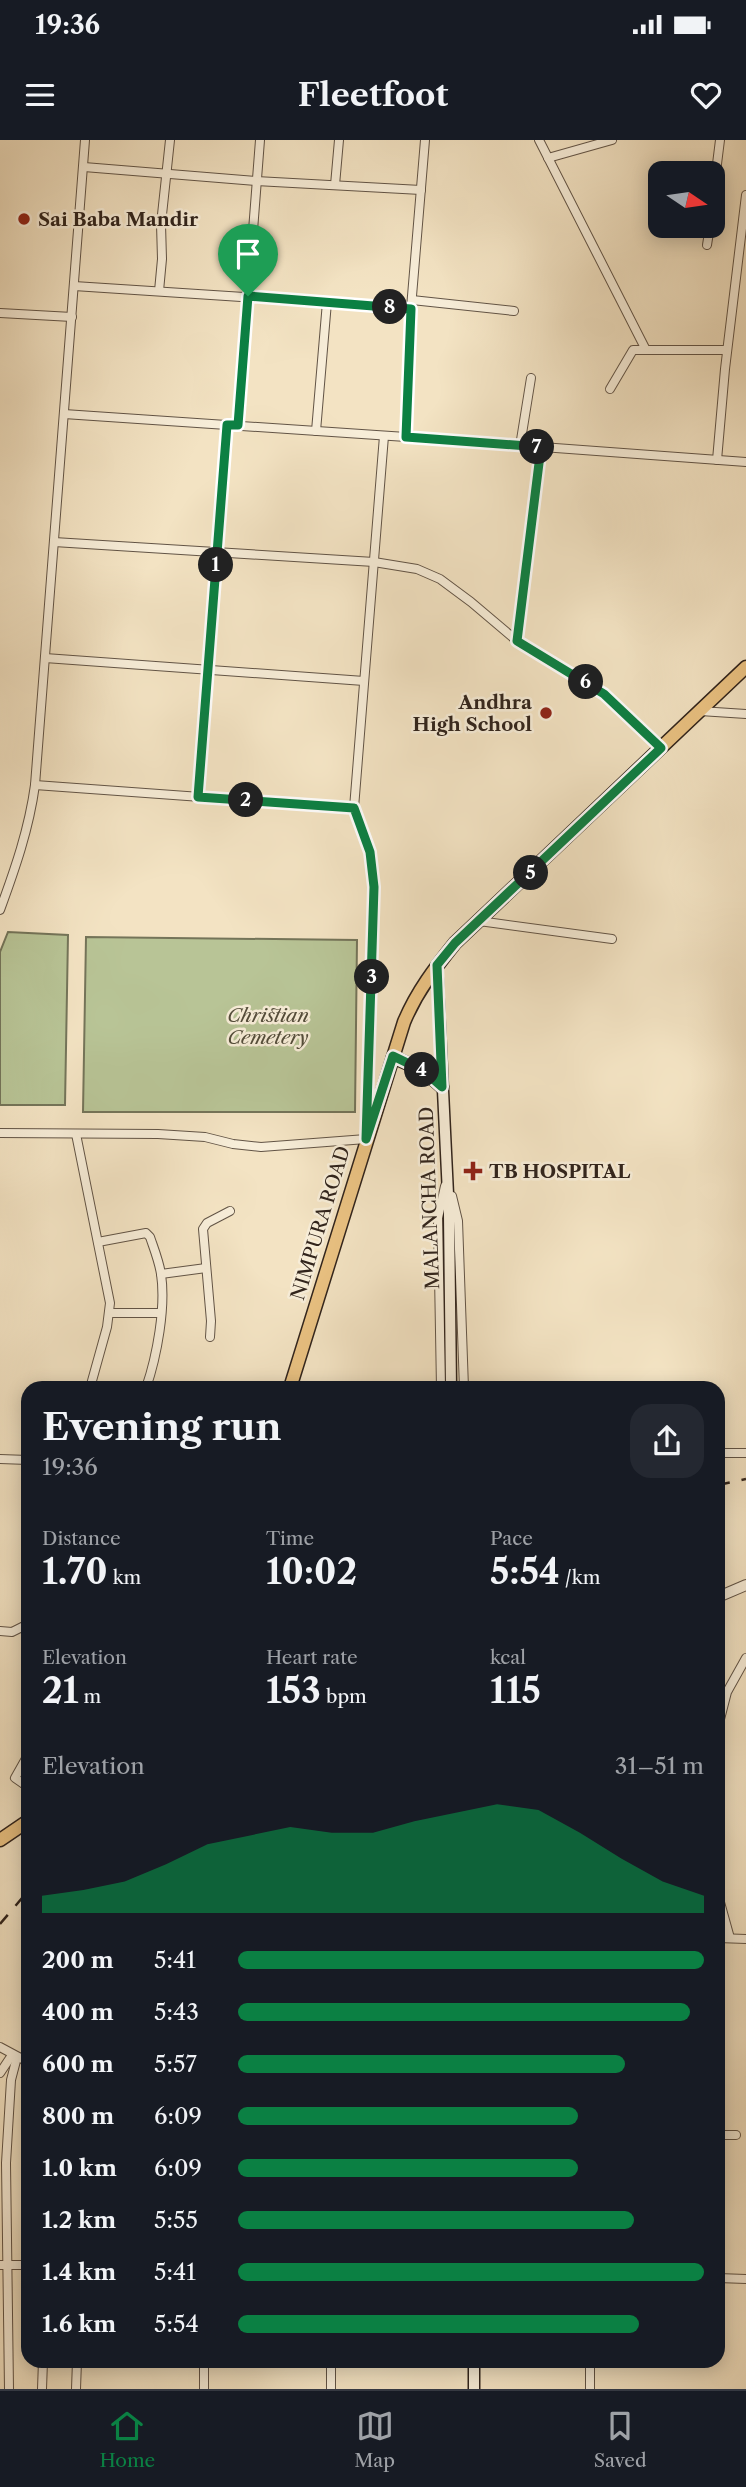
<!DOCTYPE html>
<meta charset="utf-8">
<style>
:root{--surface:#171b24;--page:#242831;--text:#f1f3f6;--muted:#9ea1a6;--line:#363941;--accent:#0b8043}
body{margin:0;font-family:"Libre Caslon Text",serif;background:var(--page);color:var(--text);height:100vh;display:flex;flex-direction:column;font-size:26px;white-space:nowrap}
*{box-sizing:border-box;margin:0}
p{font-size:23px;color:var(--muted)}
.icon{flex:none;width:38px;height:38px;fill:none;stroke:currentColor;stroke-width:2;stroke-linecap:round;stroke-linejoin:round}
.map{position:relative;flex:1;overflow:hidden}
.panel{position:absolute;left:21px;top:1241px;width:704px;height:987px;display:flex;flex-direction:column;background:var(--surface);border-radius:21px;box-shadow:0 4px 18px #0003}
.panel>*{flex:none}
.needle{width:46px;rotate:103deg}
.tools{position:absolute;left:648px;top:21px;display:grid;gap:14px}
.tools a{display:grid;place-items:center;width:77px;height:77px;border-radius:14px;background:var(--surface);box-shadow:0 4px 18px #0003;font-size:35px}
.pin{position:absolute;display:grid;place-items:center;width:60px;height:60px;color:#fff;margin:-72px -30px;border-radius:50% 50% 50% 0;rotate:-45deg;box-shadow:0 0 7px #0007}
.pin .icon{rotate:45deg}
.km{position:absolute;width:35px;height:35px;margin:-18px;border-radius:50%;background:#222;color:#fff;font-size:19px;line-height:35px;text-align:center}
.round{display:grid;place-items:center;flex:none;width:74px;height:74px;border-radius:21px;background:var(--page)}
.overview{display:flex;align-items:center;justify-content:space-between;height:119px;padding:0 21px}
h1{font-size:38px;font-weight:800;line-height:52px}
.figures{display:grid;grid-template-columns:repeat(3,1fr);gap:10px;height:119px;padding:7px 21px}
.figures div{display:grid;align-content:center}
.figures b{font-size:35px;font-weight:800}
.figures small{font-size:19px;font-weight:400}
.figures p{font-size:19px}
.chart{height:196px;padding:14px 21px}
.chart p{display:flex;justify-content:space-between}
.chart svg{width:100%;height:126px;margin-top:7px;fill:var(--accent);opacity:.7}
ul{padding:0 21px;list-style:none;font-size:23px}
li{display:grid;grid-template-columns:112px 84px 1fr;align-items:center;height:52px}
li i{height:18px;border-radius:9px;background:var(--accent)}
.status{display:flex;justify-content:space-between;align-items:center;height:49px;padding:0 35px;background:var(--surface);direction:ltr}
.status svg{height:19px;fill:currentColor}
header{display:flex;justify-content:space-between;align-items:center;height:91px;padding:0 21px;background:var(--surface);font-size:32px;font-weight:800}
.tabs{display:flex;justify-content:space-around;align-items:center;height:98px;border-top:2px solid var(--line);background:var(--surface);font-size:19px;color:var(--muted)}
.tabs a{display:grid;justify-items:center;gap:4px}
.tabs .current{color:var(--accent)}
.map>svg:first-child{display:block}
</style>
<div class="status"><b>19:36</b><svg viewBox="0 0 49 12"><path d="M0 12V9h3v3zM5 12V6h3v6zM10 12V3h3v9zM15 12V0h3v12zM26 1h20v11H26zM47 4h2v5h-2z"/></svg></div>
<header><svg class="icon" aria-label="menu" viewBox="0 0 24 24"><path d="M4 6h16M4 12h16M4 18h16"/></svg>Fleetfoot<svg class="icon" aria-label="heart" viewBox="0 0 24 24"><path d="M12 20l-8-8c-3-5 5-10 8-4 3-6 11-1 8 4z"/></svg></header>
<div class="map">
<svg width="746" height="2249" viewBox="0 0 746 2249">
<rect width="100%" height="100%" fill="#f3e3c3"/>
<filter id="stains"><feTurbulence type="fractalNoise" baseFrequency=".00286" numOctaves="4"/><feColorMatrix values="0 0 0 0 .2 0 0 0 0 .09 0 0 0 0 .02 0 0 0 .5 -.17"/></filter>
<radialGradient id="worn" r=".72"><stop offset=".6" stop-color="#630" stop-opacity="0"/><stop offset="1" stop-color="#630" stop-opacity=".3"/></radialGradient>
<g fill="#b8c496" stroke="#747459" stroke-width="2">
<polygon points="8,792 68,795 65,965 0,965 0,812"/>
<polygon points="86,797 357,800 355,972 83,972"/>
</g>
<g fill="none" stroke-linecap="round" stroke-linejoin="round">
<defs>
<g id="minor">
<polyline points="539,0 645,208"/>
<polyline points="548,18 612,0"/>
<polyline points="84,27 256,41 421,50"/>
<polyline points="335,45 339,0"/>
<polyline points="712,64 720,0"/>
<polyline points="707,105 710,86"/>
<polyline points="74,146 411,168"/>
<polyline points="159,151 162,119 161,84 170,0"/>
<polyline points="412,160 514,171"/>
<polyline points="0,173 72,177"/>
<polyline points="610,249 633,210 727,210"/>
<polyline points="64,274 406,297 411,168 425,0"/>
<polyline points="238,285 260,0"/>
<polyline points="316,291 327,162"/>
<polyline points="406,297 746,322"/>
<polyline points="520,306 531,238"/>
<polyline points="717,320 725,229 746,55"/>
<polyline points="54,402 374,422 417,429 440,439 471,462 517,501 603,554 661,608"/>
<polyline points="517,501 541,307"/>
<polyline points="45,518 364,541"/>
<polyline points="700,571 746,574"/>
<polyline points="35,645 354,668"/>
<polyline points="198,657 227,285"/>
<path d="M0 770C15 729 29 689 35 645L85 0"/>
<polyline points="479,781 612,799"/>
<polyline points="0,993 158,994 205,997 233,1004 261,1007 366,999 374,747 370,712 354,668 384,296"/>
<polyline points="76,994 110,1163 107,1187 90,1248"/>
<polyline points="452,1056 458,1081 464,1248"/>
<path d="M98 1102 146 1093 150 1097C154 1109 159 1121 161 1134 166 1167 157 1216 146 1248"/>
<polyline points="161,1134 206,1128"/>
<polyline points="110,1173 160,1173"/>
<polyline points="210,1197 211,1181 203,1089 207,1083 230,1071"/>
<polyline points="441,1248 438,1078 445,1046"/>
<polyline points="718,1313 746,1313"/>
<polyline points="0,1319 28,1320"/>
<polyline points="0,1491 12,1492 28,1484"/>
<polyline points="718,1587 727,1552 746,1518"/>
<polyline points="28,1615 15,1638 28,1647"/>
<polyline points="718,1755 730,1798"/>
<polyline points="718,1798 746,1799"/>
<polyline points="0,1907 28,1922"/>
<polyline points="0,1933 12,1915"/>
<polyline points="718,1995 736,1995"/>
<polyline points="0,2125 28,2125"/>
<polyline points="718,2138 746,2139"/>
<polyline points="9,2249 6,2023 11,1940 17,1917"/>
<polyline points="42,2249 43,2221"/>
<polyline points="76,2249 77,2221"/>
<polyline points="204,2249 204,2221"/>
<polyline points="331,2249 331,2221"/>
<polyline points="590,2249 590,2221"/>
</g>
<polyline id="tertiary" points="718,1457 746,1445"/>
<g id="secondary">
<polyline points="437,826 449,1075 451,1248"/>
<polyline points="474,2249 474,2221"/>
</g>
<g id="primary">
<polyline points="393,917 424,931 442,947"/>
<path d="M290 1248 404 882C417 851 435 828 455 803L746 527"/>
<polyline points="0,1700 28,1681"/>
</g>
</defs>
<use href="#minor" stroke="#625446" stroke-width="10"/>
<use href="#tertiary" stroke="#625446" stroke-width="12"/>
<use href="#secondary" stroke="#31241c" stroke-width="13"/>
<use href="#primary" stroke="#31241c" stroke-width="15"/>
<use href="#minor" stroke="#f7edd8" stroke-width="8"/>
<use href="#tertiary" stroke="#f7edd8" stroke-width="10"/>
<use href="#secondary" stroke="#f7edd8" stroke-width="10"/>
<use href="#primary" stroke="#eac282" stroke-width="12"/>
<g stroke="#31241c" stroke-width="2.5" stroke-dasharray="12 12" stroke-linecap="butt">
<polyline points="718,1345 746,1339"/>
<polyline points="0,1784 28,1751"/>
</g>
</g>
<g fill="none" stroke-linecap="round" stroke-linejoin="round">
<defs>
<polygon id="route" points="248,156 411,169 406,297 541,307 517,501 604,554 661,608 455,803 437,825 442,947 424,931 393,916 366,999 374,747 370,712 354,668 198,657 227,285 238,285"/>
</defs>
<use href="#route" stroke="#fff" stroke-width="14"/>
<use href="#route" stroke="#0b8043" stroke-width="9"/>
</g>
<g fill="#8f2418" stroke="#f7edd8" stroke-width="2.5">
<circle cx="24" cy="79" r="7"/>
<circle cx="546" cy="573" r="7"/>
<path d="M469.5 1020.5h7v7h7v7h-7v7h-7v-7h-7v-7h7z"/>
</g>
<g text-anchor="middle" stroke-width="5" stroke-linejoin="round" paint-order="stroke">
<g font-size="19" font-weight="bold" fill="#31241c" stroke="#f7edd8" text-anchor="start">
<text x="38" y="86">Sai Baba Mandir</text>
<text x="532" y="569" text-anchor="end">Andhra<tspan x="532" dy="22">High School</tspan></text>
<text x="489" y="1038">TB HOSPITAL</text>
</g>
<g font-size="19" font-style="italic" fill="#534c3a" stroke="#f7edd8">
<text x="268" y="882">Christian<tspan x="268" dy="22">Cemetery</tspan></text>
</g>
<g font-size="19" fill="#31241c" stroke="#f7edd8">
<text transform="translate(429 1058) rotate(-92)" y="7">MALANCHA ROAD</text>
<text transform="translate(320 1083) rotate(-73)" y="7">NIMPURA ROAD</text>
</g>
</g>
<rect width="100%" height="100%" filter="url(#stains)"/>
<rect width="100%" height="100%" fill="url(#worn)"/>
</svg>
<div class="tools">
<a><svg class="needle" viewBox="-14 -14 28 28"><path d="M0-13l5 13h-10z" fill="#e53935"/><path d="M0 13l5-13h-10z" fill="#9ea1a6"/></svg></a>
</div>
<div class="pin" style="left:248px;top:156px;background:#1e9e55"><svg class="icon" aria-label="arrive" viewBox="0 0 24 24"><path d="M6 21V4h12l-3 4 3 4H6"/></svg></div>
<b class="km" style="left:216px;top:425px">1</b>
<b class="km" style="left:246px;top:660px">2</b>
<b class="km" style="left:372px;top:837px">3</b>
<b class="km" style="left:422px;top:930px">4</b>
<b class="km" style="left:531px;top:733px">5</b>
<b class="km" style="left:586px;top:542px">6</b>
<b class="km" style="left:537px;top:307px">7</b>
<b class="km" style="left:390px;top:167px">8</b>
<section class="panel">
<div class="overview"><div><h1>Evening run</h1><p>19:36</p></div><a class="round"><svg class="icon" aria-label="share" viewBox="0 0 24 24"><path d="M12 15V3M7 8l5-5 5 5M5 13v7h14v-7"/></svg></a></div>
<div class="figures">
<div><p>Distance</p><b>1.70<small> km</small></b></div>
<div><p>Time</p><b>10:02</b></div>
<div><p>Pace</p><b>5:54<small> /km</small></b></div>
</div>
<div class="figures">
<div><p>Elevation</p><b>21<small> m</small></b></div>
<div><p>Heart rate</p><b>153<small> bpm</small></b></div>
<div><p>kcal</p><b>115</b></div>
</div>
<div class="chart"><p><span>Elevation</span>31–51 m</p>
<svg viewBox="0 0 160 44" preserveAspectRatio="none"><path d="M0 44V38L10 36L20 33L30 27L40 20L50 17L60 14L70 16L80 16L90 12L100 9L110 6L120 8L130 16L140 25L150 33L160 38V44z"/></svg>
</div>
<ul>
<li><b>200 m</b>5:41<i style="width:100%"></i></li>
<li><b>400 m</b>5:43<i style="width:97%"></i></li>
<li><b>600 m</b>5:57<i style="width:83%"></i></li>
<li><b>800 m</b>6:09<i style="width:73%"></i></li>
<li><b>1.0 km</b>6:09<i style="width:73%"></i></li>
<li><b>1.2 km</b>5:55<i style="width:85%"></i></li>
<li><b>1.4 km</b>5:41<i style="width:100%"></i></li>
<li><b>1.6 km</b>5:54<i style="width:86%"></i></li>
</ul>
</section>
</div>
<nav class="tabs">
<a class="current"><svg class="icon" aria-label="home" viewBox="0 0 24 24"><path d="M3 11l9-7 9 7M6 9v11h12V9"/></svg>Home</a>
<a><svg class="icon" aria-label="map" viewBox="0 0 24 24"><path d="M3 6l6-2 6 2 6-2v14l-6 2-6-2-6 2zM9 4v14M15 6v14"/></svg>Map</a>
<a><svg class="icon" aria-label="saved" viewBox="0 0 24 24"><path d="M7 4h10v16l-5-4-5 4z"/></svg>Saved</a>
</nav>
